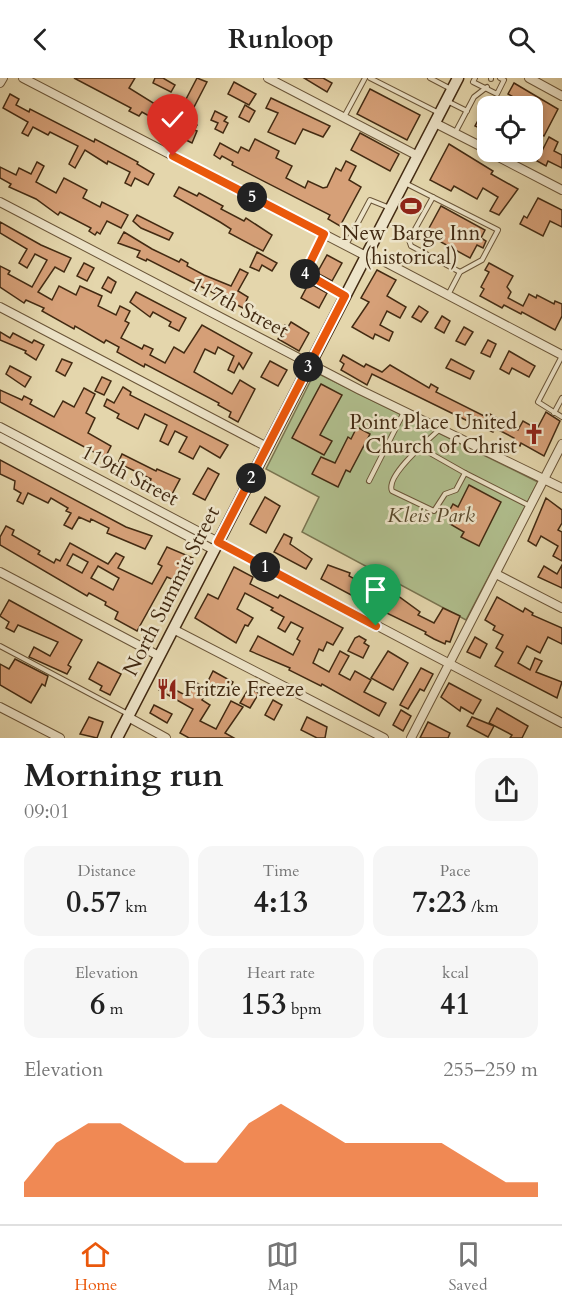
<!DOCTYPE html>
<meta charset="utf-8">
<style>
:root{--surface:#fff;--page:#f6f6f6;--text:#222;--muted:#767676;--line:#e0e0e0;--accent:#ea580c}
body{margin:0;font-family:Cardo,serif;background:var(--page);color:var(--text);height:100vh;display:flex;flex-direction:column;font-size:22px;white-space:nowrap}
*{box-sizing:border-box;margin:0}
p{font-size:20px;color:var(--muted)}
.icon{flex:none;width:33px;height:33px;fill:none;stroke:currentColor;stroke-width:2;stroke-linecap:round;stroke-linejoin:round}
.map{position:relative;height:660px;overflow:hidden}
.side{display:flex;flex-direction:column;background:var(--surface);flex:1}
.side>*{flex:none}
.controls{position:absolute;left:477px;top:18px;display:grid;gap:12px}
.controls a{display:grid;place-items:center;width:66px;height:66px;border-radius:12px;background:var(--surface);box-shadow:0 3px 9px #0003;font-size:30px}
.pin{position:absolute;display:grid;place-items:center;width:51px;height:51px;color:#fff;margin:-62px -26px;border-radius:50% 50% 50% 0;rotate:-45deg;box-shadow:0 0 6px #0007}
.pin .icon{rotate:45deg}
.km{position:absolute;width:30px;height:30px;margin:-15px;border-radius:50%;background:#222;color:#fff;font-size:16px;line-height:30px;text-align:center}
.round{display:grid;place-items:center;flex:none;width:63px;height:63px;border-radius:18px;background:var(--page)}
.summary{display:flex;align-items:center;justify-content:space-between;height:102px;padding:0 24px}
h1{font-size:33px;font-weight:600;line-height:45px}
.metrics{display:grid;grid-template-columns:repeat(3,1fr);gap:9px;height:102px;padding:6px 24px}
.metrics div{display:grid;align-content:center;border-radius:15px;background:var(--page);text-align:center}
.metrics b{font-size:30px;font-weight:600}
.metrics small{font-size:16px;font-weight:400}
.metrics p{font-size:16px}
.chart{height:168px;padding:12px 24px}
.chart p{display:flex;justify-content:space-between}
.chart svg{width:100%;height:108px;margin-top:6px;fill:var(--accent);opacity:.7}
header{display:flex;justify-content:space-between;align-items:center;height:78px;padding:0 24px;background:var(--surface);font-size:27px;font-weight:600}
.menu{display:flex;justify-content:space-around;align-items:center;height:84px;border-top:2px solid var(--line);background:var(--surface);font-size:16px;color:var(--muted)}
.menu a{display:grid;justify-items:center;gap:3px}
.menu .selected{color:var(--accent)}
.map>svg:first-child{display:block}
</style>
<header><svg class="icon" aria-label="back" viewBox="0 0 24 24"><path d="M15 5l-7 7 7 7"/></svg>Runloop<svg class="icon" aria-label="search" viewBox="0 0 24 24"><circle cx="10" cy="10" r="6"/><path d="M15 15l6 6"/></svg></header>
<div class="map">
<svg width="562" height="660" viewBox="0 0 562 660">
<rect width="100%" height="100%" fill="#e4d6ac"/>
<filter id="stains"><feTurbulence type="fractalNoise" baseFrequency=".00333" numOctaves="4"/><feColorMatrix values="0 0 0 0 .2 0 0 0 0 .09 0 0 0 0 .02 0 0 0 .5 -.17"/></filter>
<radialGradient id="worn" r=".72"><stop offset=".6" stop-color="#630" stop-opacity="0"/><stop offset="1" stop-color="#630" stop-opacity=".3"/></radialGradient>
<polygon fill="#b0be8d" stroke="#797450" stroke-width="1.5" points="315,294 538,404 466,542 302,454 319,419 266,391"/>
<g fill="#d6a078" stroke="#422a12" stroke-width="1.5" fill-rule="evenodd">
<polygon points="74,0 135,0 129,10 174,38 177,31 185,35 183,40 197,47 194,52 197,53 192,65 184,61 185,58 142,34 139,38 129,33 131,30"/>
<polygon points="155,0 163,0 175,7 171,14 153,5"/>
<polygon points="197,0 207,4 194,29 184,25"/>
<polygon points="304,0 323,0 332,5 327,14"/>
<polygon points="234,4 256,16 249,27 228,16"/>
<polygon points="514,5 558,31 544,58 532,51 532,28 510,28 515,20 508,16"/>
<polygon points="370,11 420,37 407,62 357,36"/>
<polygon points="10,16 19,21 16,27 29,34 30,31 94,64 95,61 138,84 137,86 154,96 148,107 135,100 131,108 125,105 130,94 108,83 107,86 85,72 75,90 69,86 78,68 50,54 48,57 33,49 28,58 22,55 28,44 3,30"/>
<polygon points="271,20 330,48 323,59 303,51 295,66 268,54 278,35 266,30"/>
<polygon points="490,21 504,28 488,28 488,54 475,48"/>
<polygon points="245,27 255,33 249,44 239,39"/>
<polygon points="215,33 227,39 224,43 228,45 223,55 215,51 218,45 211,42"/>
<polygon points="360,55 399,76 390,93 351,72"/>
<polygon points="549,59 558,64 554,73 562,77 562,90 548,83 546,88 537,83"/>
<polygon points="255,61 279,73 276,80 292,88 286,100 305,110 308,103 323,110 327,109 336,90 341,93 346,83 356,88 349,102 361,109 340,148 328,141 330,137 232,87 233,84 222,78 220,81 214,77 220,65 238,75 241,69 249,73"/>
<polygon points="449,66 493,93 491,96 518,111 499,137 490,133 498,119 483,110 477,121 454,108 451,113 430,102"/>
<polygon points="37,84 44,88 36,104 56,115 64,100 87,112 83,120 100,129 102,124 128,137 121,150 107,143 100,156 97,154 95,157 89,153 91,150 60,134 58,137 36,121 9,109 11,106 0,100 0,89 16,97 19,90 31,96"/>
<polygon points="179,109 197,118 199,115 223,128 221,131 244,143 246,140 272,157 263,173 229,155 231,151 220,144 174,118"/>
<polygon points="538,120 562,132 562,149 550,143 543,158 520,146 524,138 527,140"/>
<polygon points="441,128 485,152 481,160 486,163 483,170 477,167 470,180 430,158 428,152"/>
<polygon points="137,137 173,155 169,162 141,150 133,143"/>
<polygon points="0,144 41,167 71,180 64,194 55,189 38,214 52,222 59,208 76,217 80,208 102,218 98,228 116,237 120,228 130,233 125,243 129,245 121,260 142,271 144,267 153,271 150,277 165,285 174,269 184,275 202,247 252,275 243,291 239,285 234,295 228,292 234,278 218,269 215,276 205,271 194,294 232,316 240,302 255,311 238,344 229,339 231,334 218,327 219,325 145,286 144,289 117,274 119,269 106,262 104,265 75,248 74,251 42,233 44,230 26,222 24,225 0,209 0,188 10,193 8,196 32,209 47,182 35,176 27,190 19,185 27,171 0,155"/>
<polygon points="124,154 152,171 179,184 181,181 188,185 187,188 204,197 231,208 240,191 248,195 238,213 248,219 243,230 147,181 146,183 137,179 140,173 118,165"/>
<polygon points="257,174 277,185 272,193 262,187 259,193 250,189"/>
<polygon points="327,177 342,185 332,203 317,195"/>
<polygon points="84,185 94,190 87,203 77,198"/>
<polygon points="489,185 513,198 507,209 511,214 508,220 523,228 529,216 536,220 537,217 554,226 555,223 562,226 562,238 555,252 522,234 521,236 504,227 502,230 480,218 484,211 481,209 489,194 485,192"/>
<polygon points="377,192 396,202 387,218 406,229 400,240 387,233 380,247 393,254 389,263 375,256 373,261 352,249 369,224 361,220"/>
<polygon points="108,199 116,204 111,215 102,210"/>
<polygon points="309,205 327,215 319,230 301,220"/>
<polygon points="136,214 186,240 179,253 169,248 171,244 153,234 150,239 130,224"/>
<polygon points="419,228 428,234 421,244 412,239"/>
<polygon points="442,238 450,243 444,255 435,250"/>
<polygon points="291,244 309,255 299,273 278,261 285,247 288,249"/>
<polygon points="464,249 473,254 465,267 456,263"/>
<polygon points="0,254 10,260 13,255 32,265 34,262 44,267 36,282 25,275 26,273 0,262"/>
<polygon points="488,262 496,266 490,279 481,275"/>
<polygon points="509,273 535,288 529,299 512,290 509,296 500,291"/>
<polygon points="343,277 364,289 366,286 382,294 390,287 429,310 431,306 438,310 436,314 488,340 490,336 518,352 523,343 537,351 546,334 560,343 544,378 521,365 520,368 512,364 514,360 495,350 493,354 478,348 372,296 367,307 341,292 344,286 340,283"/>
<polygon points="62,281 72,285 65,298 56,293"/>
<polygon points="451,281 474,293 470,301 446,290"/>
<polygon points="270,283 287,292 278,308 261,299"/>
<polygon points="10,288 31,299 25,309 6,296"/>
<polygon points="102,299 111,303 104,317 95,313"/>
<polygon points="321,306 342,317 320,357 332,363 324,377 292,360"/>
<polygon points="123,309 131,314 130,317 228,367 220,380 200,368 193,381 179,374 187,359 175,353 168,367 160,363 167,347 145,336 138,351 117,340 119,336 104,328 107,321 114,325"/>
<polygon points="84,310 95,316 86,335 95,340 88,355 111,368 105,380 0,324 0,312 22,322 24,318 32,322 30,326 54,339 63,323 74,329"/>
<polygon points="357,349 370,356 350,394 346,392 338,409 312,396 321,379 335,385 348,359 351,361"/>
<polygon points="122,376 156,393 157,391 180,401 171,418 150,404 151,401 118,385"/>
<polygon points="0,382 126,449 152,458 145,471 107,455 109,450 91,441 90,444 79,439 72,451 64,447 71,435 66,433 68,430 51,420 48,425 28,415 23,426 17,423 21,415 14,411 15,403 0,396"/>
<polygon points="208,390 219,396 205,422 193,416"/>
<polygon points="469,407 501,424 479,468 461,459 464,454 450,446 452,442 446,439 453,426 458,429"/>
<polygon points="265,419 280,428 266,455 250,446"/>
<polygon points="546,420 562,432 562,445 558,452 562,454 562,483 553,478 558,468 541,458 536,468 528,463"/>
<path d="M6 448 14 452 12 457 40 473 38 476 54 485 56 481 60 483 70 465 108 486 116 475 124 479 118 490 152 506 162 488 158 486 167 469 193 480 182 500 177 497 174 502 167 499 137 553 115 541 118 534 105 527 106 524 89 515 87 518 0 467V459ZM73 476 88 484 82 495 67 487ZM98 488 119 500 113 512 91 500Z"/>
<polygon points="284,456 292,460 290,466 312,481 306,491 274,474"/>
<polygon points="328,487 350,495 349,498 360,504 353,518 321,501"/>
<polygon points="562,487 562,510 538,499 544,488 557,496"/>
<polygon points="234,489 253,499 250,506 278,520 280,517 343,550 333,567 327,564 323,573 319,571 313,585 329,594 340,573 349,578 339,596 350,602 355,593 371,602 364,614 386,625 379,638 322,606 321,608 289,592 290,590 250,573 258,558 293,577 300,563 297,561 303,550 291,544 285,554 278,550 284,539 271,532 273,530 245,515 237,531 253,540 248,548 245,547 236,565 195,540 208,516 218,521"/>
<polygon points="384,499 392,503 382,520 394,526 398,518 420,534 418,537 434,545 443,530 460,538 450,564 446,563 445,566 434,561 425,556 426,554 366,525"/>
<polygon points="497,519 523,534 525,530 533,535 532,537 562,550 562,566 548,559 540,575 527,568 518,585 530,592 535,580 542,583 536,594 562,604 557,620 495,588 503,574 496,570 503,557 493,552 495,548 485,542"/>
<polygon points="9,522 82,562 68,587 71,589 67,596 29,579 34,569 50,578 58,564 18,547 14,554 6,550 9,544 0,538"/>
<polygon points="359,558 366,562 364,565 369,568 363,580 348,573 355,560"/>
<polygon points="475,559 487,566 480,580 467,574"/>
<polygon points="388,573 408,585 393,612 371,600"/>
<polygon points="15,581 48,598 45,608 42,606 31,625 0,607 0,586 9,591"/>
<polygon points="98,584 121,596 110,617 100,612 102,608 89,601"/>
<polygon points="421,590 433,596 424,613 420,611 408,631 400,627"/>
<polygon points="213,593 233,604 225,619 208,611 202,622 210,627 200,643 216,651 231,623 243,629 225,655 234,660 189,660 180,655 193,631 159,612 162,605 185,617 193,603 205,609"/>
<polygon points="449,605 481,622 473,636 461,629 460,633 441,619"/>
<polygon points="249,610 259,615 250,630 240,625"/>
<polygon points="273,622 282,627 274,642 265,637"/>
<polygon points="154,627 172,636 167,645 150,635"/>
<polygon points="497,630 528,648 522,660 510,660 512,657 489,645"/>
<polygon points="401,632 411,638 403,653 393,647"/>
<polygon points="89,639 103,644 97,660 80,656"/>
<polygon points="307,639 327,649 325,660 317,660 301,652"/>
<polygon points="472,639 494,648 488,659 467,648"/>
<polygon points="428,644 450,655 448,660 420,660"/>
</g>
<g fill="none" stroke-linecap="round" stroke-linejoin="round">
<defs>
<g id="lane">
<polyline points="370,0 439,35"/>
<polyline points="430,0 451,11"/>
<polyline points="475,0 473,4 497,16 504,2 500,0"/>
<polyline points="491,1 491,0"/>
<polyline points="449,24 467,33"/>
<polyline points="344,39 365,0"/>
<polyline points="455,55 474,19 487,9"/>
<polyline points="405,105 498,152 482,182 460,194 448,217"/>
<polyline points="433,119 409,162 411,168 460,194"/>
<polyline points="323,157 305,195 344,218"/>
<polyline points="346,167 370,122 390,130"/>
<polyline points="562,278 538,324 562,339"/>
<polyline points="554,335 562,320"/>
<path d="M440 351C428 362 385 398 392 413L434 433 445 416 456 412 465 395 530 428"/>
<polyline points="421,370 465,395"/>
<polyline points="369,403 404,334"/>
<polyline points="0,568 128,636"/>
</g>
<g id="street">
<polyline points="23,0 366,178"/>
<polyline points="268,0 418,78"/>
<polyline points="529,0 562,18"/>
<polyline points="0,5 3,0"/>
<polyline points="435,45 488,72"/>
<polyline points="489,74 562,112"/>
<polyline points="0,124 360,312 562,410"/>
<polyline points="368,175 562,277"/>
<polyline points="0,229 267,369"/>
<polyline points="0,349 562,645"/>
<polyline points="0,359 214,472"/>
<polyline points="0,494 159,578"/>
<polyline points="496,496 562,530"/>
<polyline points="173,551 384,660"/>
<polyline points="0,629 60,660"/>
<polyline points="128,639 166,660"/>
<polyline points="411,660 562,366"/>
</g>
<polyline id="secondary" points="117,660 458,0"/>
</defs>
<use href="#lane" stroke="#6a5538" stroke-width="6"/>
<use href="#street" stroke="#6a5538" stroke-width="10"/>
<use href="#secondary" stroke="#422a12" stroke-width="13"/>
<use href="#lane" stroke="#ede4c9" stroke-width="4"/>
<use href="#street" stroke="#ede4c9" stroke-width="8"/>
<use href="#secondary" stroke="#ede4c9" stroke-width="10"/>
</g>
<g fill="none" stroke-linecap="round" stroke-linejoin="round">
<defs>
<polyline id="route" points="173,78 324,156 305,195 345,218 218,464 376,548"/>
</defs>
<use href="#route" stroke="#fff" stroke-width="12"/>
<use href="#route" stroke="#ea580c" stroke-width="8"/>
</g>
<defs>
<symbol id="stadium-bare" viewBox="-9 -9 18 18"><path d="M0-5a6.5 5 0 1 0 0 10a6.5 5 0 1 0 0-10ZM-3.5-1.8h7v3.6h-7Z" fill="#8f2418" stroke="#ede4c9" stroke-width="2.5" paint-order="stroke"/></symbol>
<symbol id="church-bare" viewBox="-9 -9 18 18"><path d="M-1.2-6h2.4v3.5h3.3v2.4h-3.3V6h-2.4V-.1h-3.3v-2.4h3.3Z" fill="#8f2418" stroke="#ede4c9" stroke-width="2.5" paint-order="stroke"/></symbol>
<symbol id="restaurant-bare" viewBox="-9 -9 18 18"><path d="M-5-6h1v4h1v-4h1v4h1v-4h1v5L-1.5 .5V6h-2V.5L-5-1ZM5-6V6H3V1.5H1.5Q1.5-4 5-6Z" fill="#8f2418" stroke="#ede4c9" stroke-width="2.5" paint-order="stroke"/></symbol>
</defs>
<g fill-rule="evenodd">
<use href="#stadium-bare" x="396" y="113" width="30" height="30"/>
<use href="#church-bare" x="519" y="341" width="30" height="30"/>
<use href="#restaurant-bare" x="152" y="596" width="30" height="30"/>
</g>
<g text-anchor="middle" stroke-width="5" stroke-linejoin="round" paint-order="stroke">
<g font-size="21" fill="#422a12" stroke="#ede4c9">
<text x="411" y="162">New Barge Inn<tspan x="411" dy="24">(historical)</tspan></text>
<text x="517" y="351" text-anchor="end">Point Place United<tspan x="517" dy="24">Church of Christ</tspan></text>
<text x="184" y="618" text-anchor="start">Fritzie Freeze</text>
</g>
<g font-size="21" fill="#422a12" stroke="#ede4c9">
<text transform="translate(240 229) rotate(28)" y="7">117th Street</text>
<text transform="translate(130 397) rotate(28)" y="7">119th Street</text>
<text transform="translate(171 513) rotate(-63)" y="7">North Summit Street</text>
</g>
<g font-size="21" font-style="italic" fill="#58482b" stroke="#ede4c9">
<text x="431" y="444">Kleis Park</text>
</g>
</g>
<rect width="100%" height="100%" filter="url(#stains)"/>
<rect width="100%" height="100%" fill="url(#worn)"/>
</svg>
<div class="controls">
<a><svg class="icon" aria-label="locate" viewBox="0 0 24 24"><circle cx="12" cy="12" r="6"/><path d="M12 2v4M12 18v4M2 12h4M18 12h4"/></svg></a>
</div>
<div class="pin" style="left:376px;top:548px;background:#1e9e55"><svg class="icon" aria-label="arrive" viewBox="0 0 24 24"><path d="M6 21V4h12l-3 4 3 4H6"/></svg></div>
<div class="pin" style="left:173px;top:78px;background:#d93025"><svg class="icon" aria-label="check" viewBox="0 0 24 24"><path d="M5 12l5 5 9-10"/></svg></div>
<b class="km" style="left:265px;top:489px">1</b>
<b class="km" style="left:251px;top:400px">2</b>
<b class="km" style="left:308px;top:289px">3</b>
<b class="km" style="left:305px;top:196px">4</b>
<b class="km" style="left:252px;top:119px">5</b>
</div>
<section class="side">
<div class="summary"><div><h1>Morning run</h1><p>09:01</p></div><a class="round"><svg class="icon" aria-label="share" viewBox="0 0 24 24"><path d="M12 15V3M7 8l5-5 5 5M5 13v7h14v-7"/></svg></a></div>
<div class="metrics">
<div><p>Distance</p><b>0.57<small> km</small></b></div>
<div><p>Time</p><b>4:13</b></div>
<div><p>Pace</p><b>7:23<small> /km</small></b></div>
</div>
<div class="metrics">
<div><p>Elevation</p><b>6<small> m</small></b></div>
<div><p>Heart rate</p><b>153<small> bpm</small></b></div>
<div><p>kcal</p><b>41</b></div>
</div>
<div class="chart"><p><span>Elevation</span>255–259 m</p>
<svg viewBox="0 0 160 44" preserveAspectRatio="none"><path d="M0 44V38L10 22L20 14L30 14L40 22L50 30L60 30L70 14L80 6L90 14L100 22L110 22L120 22L130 22L140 30L150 38L160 38V44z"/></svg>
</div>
</section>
<nav class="menu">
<a class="selected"><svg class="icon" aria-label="home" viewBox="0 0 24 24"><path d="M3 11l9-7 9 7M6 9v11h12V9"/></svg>Home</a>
<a><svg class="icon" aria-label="map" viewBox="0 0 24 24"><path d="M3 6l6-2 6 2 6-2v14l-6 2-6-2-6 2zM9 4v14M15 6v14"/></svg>Map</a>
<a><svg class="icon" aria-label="saved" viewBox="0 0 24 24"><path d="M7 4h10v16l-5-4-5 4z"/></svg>Saved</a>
</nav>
